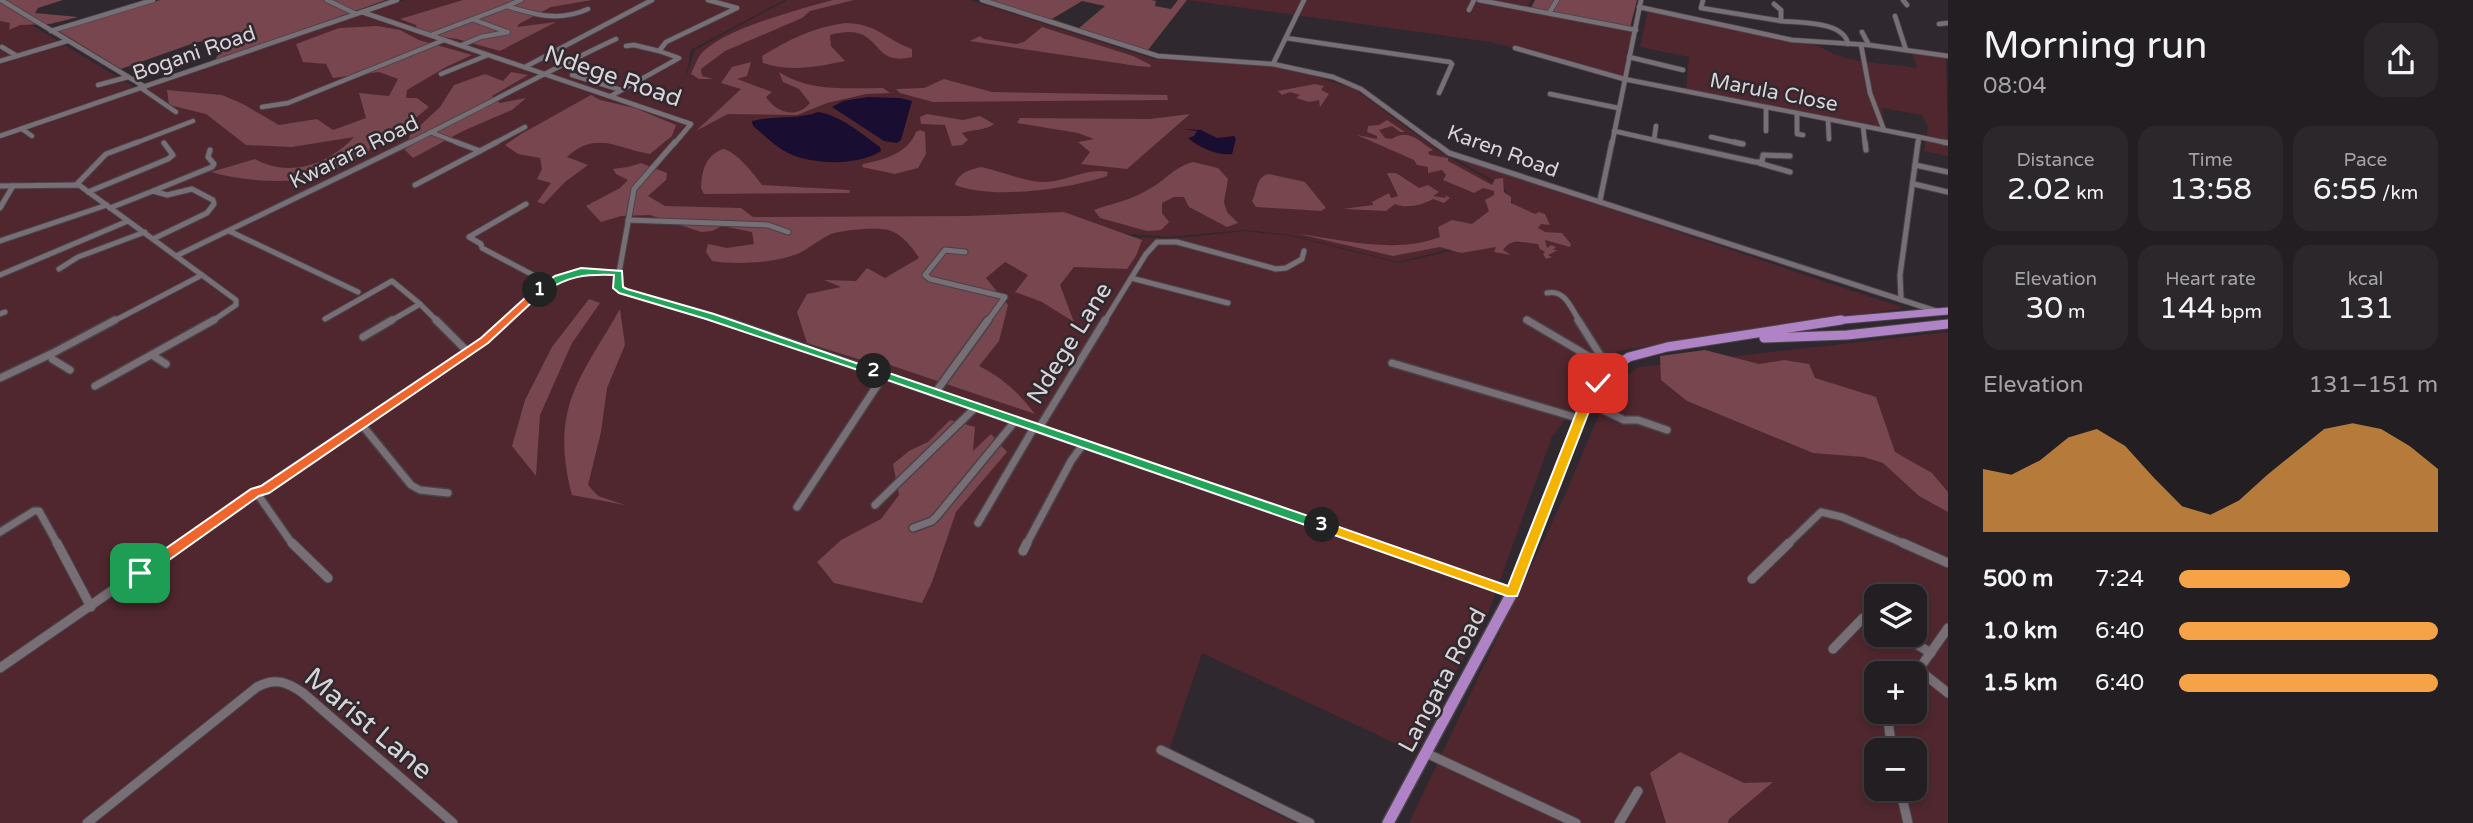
<!DOCTYPE html>
<meta charset="utf-8">
<style>
:root{--surface:#231e22;--page:#2b272a;--text:#f1f3f6;--muted:#a3a2a5;--line:#403c40;--accent:#f5a346}
body{margin:0;font-family:"Varela Round",sans-serif;background:var(--page);color:var(--text);height:100vh;display:flex;flex-direction:column;font-size:26px;white-space:nowrap}
*{box-sizing:border-box;margin:0}
p{font-size:23px;color:var(--muted)}
.icon{flex:none;width:38px;height:38px;fill:none;stroke:currentColor;stroke-width:2;stroke-linecap:round;stroke-linejoin:round}
.map{position:relative;flex:1;overflow:hidden}
.details{display:flex;flex-direction:column;background:var(--surface);width:525px}
.details>*{flex:none}
.tools{position:absolute;left:1864px;top:584px;display:grid;gap:14px}
.tools a{display:grid;place-items:center;width:63px;height:63px;border-radius:14px;background:var(--surface);box-shadow:0 4px 10px #0003,0 0 0 2px var(--line);font-size:35px}
.pin{position:absolute;display:grid;place-items:center;width:60px;height:60px;color:#fff;margin:-30px;border-radius:14px;box-shadow:0 4px 10px #0006}
.km{position:absolute;width:35px;height:35px;margin:-18px;border-radius:50%;background:#222;color:#fff;font-size:19px;line-height:35px;text-align:center}
.round{display:grid;place-items:center;flex:none;width:74px;height:74px;border-radius:21px;background:var(--page)}
.head{display:flex;align-items:center;justify-content:space-between;height:119px;padding:0 35px}
h1{font-size:38px;font-weight:600;line-height:52px}
.metrics{display:grid;grid-template-columns:repeat(3,1fr);gap:10px;height:119px;padding:7px 35px}
.metrics div{display:grid;align-content:center;border-radius:18px;background:var(--page);text-align:center}
.metrics b{font-size:30px;font-weight:600}
.metrics small{font-size:19px;font-weight:400}
.metrics p{font-size:19px}
.chart{height:196px;padding:14px 35px}
.chart p{display:flex;justify-content:space-between}
.chart svg{width:100%;height:126px;margin-top:7px;fill:var(--accent);opacity:.7}
ul{padding:0 35px;list-style:none;font-size:23px}
li{display:grid;grid-template-columns:112px 84px 1fr;align-items:center;height:52px}
li i{height:18px;border-radius:9px;background:var(--accent)}
main{display:flex;flex:1;min-height:0}
.map>svg:first-child{display:block}
</style>
<main>
<div class="map">
<svg width="1948" height="823" viewBox="0 0 1948 823">
<rect width="100%" height="100%" fill="#2f282e"/>
<g fill="#50272e" fill-rule="evenodd">
<path d="M405 0H784L691 50 685 80 695 50 787 0H970L1154 59 1262 64 1304 72 1356 90 1440 152 1497 185 1535 241 1503 186 1449 155 1904 308 1617 351 1552 437 1487 616 1412 751 1202 653 1166 759 1295 823H0V137ZM908 224 1057 228 1168 237 1245 230 1291 235 1398 262 1462 246 1524 242 1462 248 1399 263 1291 236 1245 231 1168 239Z"/>
<polygon points="1187,0 1531,0 1526,11 1632,32 1622,78 1491,42"/>
<polygon points="0,6 136,88 0,133"/>
<path d="M1648 10 1819 46C1847 65 1884 62 1917 68L1912 52 1946 57 1948 156 1924 151 1928 127 1922 115 1882 108 1885 129 1686 90 1689 57 1640 47Z"/>
<path d="M1948 332V823H1409L1565 495 1611 386 1639 367ZM1876 597H1914V635H1876ZM1876 674H1914V712H1876ZM1876 751H1914V789H1876Z"/>
</g>
<g fill="#77464e" fill-rule="evenodd">
<polygon points="0,0 63,0 38,8 35,13 78,17 50,24 20,25 9,30 10,23 0,21"/>
<polygon points="160,0 386,0 214,61 223,48 255,38 247,31 194,43 121,69 57,30"/>
<polygon points="463,0 592,0 551,7 519,24 517,27 556,22 500,51 457,39 418,34 416,25 400,19"/>
<path d="M833 0H854L810 11 802 18 725 51 701 69 702 76 713 79H699L691 74C694 67 697 59 701 54 723 29 800 9 833 0Z"/>
<path d="M989 0H1151L1156 1 1155 6 1171 9 1178 0H1187L1148 50ZM1082 1 1105 6 1079 28 1052 19Z"/>
<polygon points="1535,0 1637,0 1630,28 1531,8"/>
<path d="M845 23C876 23 885 39 912 49V57C867 68 885 20 830 35L831 46 845 61C818 67 789 72 763 63L762 56C788 40 814 27 845 23Z"/>
<path d="M378 26 400 30 419 40 472 55 446 67 407 90 406 98H417L429 107 400 131 373 138 369 151C353 159 336 171 320 176 287 185 243 181 211 172L255 159C289 178 328 165 354 137L292 147 246 145 206 114 169 105 167 90 222 95 243 104 279 125 317 119 333 130 366 118 359 93 389 96 398 79 379 72 333 78 326 64 303 62 296 44 339 28Z"/>
<polygon points="1042,27 1133,56 1151,65 1150,67 1137,66 970,41 980,36 984,39 1016,44 1024,42"/>
<path d="M751 62 747 76 737 79 772 92 766 97C776 112 796 120 810 103L799 89 783 82 779 72C809 92 848 88 883 88L890 93 866 94 827 103 797 115 728 114 696 131 741 89 721 83 732 67Z"/>
<polygon points="511,72 528,75 492,96 500,103 526,98 512,110 463,131 413,158 405,150 410,135 440,107 454,85 485,74 503,81"/>
<polygon points="944,79 992,92 1167,95 1168,100 933,102 900,93 896,89 924,88"/>
<polygon points="1315,84 1324,86 1321,90 1329,94 1320,107 1319,100 1309,102 1296,98 1300,95 1290,92 1282,95 1278,91"/>
<path d="M591 95 600 100 635 108 676 125 672 136 650 154C618 149 596 130 567 157L588 165 565 182 544 204 537 202 551 183 537 179 542 169 540 158 518 154 505 145 521 134Z"/>
<path d="M927 114 963 120 980 116 994 124C985 131 973 129 962 133L968 140 962 145 952 146 945 125 921 124 920 117Z"/>
<polygon points="1190,114 1127,169 1081,164 1090,152 1078,142 1094,139 1078,133 1017,123 1020,118 1150,119"/>
<path d="M1387 120 1405 132H1400L1392 126 1379 130 1385 138 1392 139C1409 128 1418 141 1433 150L1428 152 1430 155 1448 158V161L1492 185 1495 179 1503 178 1504 192 1511 197V203L1535 214 1539 212 1545 214 1550 225 1541 224 1538 228 1545 232 1562 233 1571 244 1570 247 1545 240 1547 248 1551 245 1556 247 1553 250H1558L1548 255 1552 257 1546 259 1543 254 1545 252 1540 249 1538 244C1525 244 1512 236 1503 250L1511 255 1494 252 1496 247 1461 253 1440 247 1393 256 1299 234C1345 240 1396 254 1440 237L1438 227 1452 220 1472 224 1489 211 1485 200 1494 195V191L1483 188 1474 193 1443 180 1446 175 1442 170 1428 173V167L1417 165 1414 160 1357 135 1377 139V136L1367 132 1368 126 1379 125Z"/>
<path d="M920 130 925 132 926 154 918 168 895 174 862 167 863 164C884 160 908 153 916 132Z"/>
<path d="M723 149C736 151 754 174 762 185L850 190 849 193 704 194 701 188C702 170 705 156 723 149Z"/>
<path d="M1193 162 1218 168 1228 179 1224 202 1227 212 1238 223 1227 227 1189 207 1184 197H1174L1162 203V213L1169 222 1161 230 1147 231 1100 218 1094 210C1116 202 1130 201 1151 188 1167 179 1174 167 1193 162Z"/>
<path d="M641 163 667 173 666 180 648 196 665 206 741 208 753 217 967 216 1064 212 1142 240 1136 256 1127 269 1074 267 1060 285 1074 322 1042 302 1015 292 1028 275 1005 262 986 278 1008 305 999 341 979 366C1003 378 1019 393 1035 414L881 362 858 359 807 343 797 312 807 294 841 287 824 280 856 281 867 268 885 278 919 258C912 247 901 233 888 230 877 227 839 230 829 235 818 240 809 249 797 254 775 263 735 265 712 261L706 252 708 244 727 248 754 244 752 232 722 226 712 231 701 232 650 215 621 216 601 222 586 206 620 188 628 180 616 174 613 169 628 167Z"/>
<path d="M981 167C1002 171 1021 181 1042 182 1065 183 1086 167 1108 172L1107 176C1069 189 992 200 955 185 958 173 971 169 981 167Z"/>
<path d="M1387 173H1396L1419 188 1428 185 1439 192 1433 196 1446 198 1445 195 1450 198 1444 203 1433 199C1423 205 1406 209 1395 204L1386 211 1343 209 1373 205 1372 202 1389 193 1391 198 1398 196Z"/>
<path d="M1269 174 1305 182 1326 208 1321 211 1256 207 1252 201C1258 190 1255 177 1269 174Z"/>
<polygon points="589,299 600,303 572,343 540,415 536,476 512,446 525,400 552,347"/>
<path d="M620 309 625 345 607 388 601 432 588 485 598 496 625 505 572 495C550 407 579 381 620 309Z"/>
<polygon points="1705,350 1759,364 1784,360 1809,364 1815,378 1876,397 1895,452 1932,473 1948,492 1948,512 1919,496 1883,463 1864,457 1813,453 1687,401 1661,380 1660,356"/>
<polygon points="950,420 975,427 973,451 991,434 1007,452 956,512 932,582 922,603 834,583 817,562 841,540 881,519 899,495 893,464 909,451 928,442"/>
<polygon points="1680,752 1744,783 1773,782 1729,819 1728,823 1666,823 1650,773"/>
</g>
<g fill="#190e32">
<polygon points="868,97 900,98 912,101 901,140 897,143 884,141 832,107 843,101"/>
<path d="M818 112C840 115 862 134 880 147L881 151C858 166 812 165 788 153 775 146 764 135 753 126L752 121C774 115 797 120 818 112Z"/>
<path d="M1181 129 1201 130 1217 138 1234 136 1236 139 1232 154C1218 156 1198 147 1188 138L1194 136 1197 131Z"/>
</g>
<g fill="none" stroke-linecap="round" stroke-linejoin="round">
<defs>
<g id="minor-far3">
<polyline points="1,0 145,87"/>
<polyline points="327,0 356,14"/>
<path d="M521 0 507 6C536 15 559 22 588 9"/>
<polyline points="982,0 1158,56 1273,64 1333,77 1361,89 1436,144"/>
<polyline points="1479,0 1636,30"/>
<polyline points="1703,0 1701,8 1781,21"/>
<polyline points="1903,0 1907,5"/>
<path d="M1774 4 1781 10V21C1799 23 1844 21 1848 44"/>
<polyline points="1639,7 1792,40 1869,45 1948,56"/>
<polyline points="1469,10 1474,0"/>
<polyline points="362,12 691,124 674,144"/>
<polyline points="1549,13 1557,0"/>
<polyline points="1895,16 1906,50"/>
<polyline points="472,19 507,32"/>
<polyline points="1939,24 1948,23"/>
<polyline points="51,31 153,0"/>
<polyline points="1862,32 1869,45"/>
<polyline points="431,35 507,6"/>
<polyline points="1286,38 1450,62 1452,64 1439,93"/>
<polyline points="462,45 481,37 508,32"/>
<polyline points="1861,45 1870,93 1884,130"/>
<polyline points="626,46 634,45 659,51"/>
<polyline points="2,47 17,56"/>
<polyline points="1515,48 1624,79 1919,137"/>
<polyline points="1629,57 1683,70"/>
<polyline points="0,61 67,41"/>
<polyline points="1273,64 1304,0"/>
<polyline points="525,67 652,0"/>
<polyline points="441,74 488,55"/>
<polyline points="572,75 621,90"/>
<polyline points="98,85 128,77"/>
<polyline points="141,88 176,112"/>
<polyline points="1550,94 1618,108"/>
<polyline points="611,96 679,58 659,51 666,42 737,8 708,0"/>
<polyline points="262,107 288,103 444,40"/>
<polyline points="1766,107 1766,131"/>
<polyline points="1797,113 1797,134 1803,135"/>
<polyline points="1828,119 1829,139"/>
<polyline points="1863,126 1865,144"/>
<polyline points="22,129 32,136"/>
<polyline points="1614,131 1672,144"/>
<polyline points="430,132 461,144"/>
<polyline points="0,136 397,0"/>
<polyline points="1711,137 1742,144"/>
<polyline points="1654,140 1656,126"/>
<polyline points="133,144 193,121"/>
<path d="M407 144C477 110 545 72 616 39"/>
<polyline points="493,144 525,127"/>
<polyline points="1612,144 1641,0"/>
<polyline points="1918,144 1919,137 1948,143"/>
</g>
<g id="minor-far2">
<polyline points="456,142 480,151"/>
<polyline points="675,142 634,189 617,284 620,290 728,322"/>
<polyline points="1434,142 1449,153 1939,312"/>
<polyline points="1664,142 1755,162 1762,162 1763,155 1790,156"/>
<polyline points="1734,142 1743,144"/>
<polyline points="1865,142 1866,150"/>
<polyline points="1918,142 1915,165 1948,172"/>
<polyline points="1943,142 1948,143"/>
<polyline points="1759,163 1790,172"/>
<polyline points="77,184 106,154 138,142"/>
<polyline points="1914,184 1948,192"/>
<polyline points="415,185 497,142"/>
<polyline points="0,186 79,185 236,300 236,305 211,322"/>
<polyline points="153,191 212,167 214,164 208,157 210,150"/>
<polyline points="88,192 168,159 173,155 164,143"/>
<polyline points="1600,200 1612,142"/>
<polyline points="526,204 469,237 481,244 482,248 548,283"/>
<polyline points="0,208 13,186"/>
<polyline points="110,208 153,191 167,195 192,189 213,200 214,204 207,213 153,239"/>
<polyline points="628,220 768,225 788,232"/>
<polyline points="229,231 358,292"/>
<polyline points="0,241 107,205"/>
<polyline points="965,252 945,250 925,275 930,279 1005,297 987,322"/>
<polyline points="176,256 411,142"/>
<polyline points="59,269 78,257 145,232"/>
<polyline points="0,275 128,221"/>
<polyline points="1131,278 1228,303"/>
<path d="M1547 293C1565 289 1571 308 1580 322"/>
<polyline points="1901,299 1900,275 1915,165"/>
<polyline points="0,314 5,312"/>
<polyline points="325,319 392,281 420,304"/>
<polyline points="1526,320 1530,322"/>
<polyline points="112,322 202,275"/>
<polyline points="389,322 420,304 438,322"/>
<polyline points="505,322 548,283 581,271 619,273"/>
<polyline points="1104,322 1146,254 1157,242 1177,242 1276,269 1286,268 1302,259 1304,251"/>
</g>
<g id="minor-far1">
<polyline points="436,320 467,351"/>
<polyline points="723,320 1375,545"/>
<polyline points="1527,320 1607,367"/>
<polyline points="1578,320 1602,358 1613,367"/>
<polyline points="363,337 392,320"/>
<polyline points="152,355 166,364"/>
<polyline points="1392,363 1581,419"/>
<polyline points="70,370 52,359 51,354 115,320"/>
<polyline points="0,378 51,354"/>
<polyline points="95,386 214,320"/>
<polyline points="935,393 988,320"/>
<polyline points="1587,402 1624,420 1638,420 1667,430"/>
<polyline points="362,425 411,485 420,490 448,493"/>
<polyline points="1039,428 1105,320"/>
<polyline points="256,492 293,545"/>
<polyline points="875,505 977,406"/>
<polyline points="797,507 884,375"/>
<polyline points="978,523 1035,426"/>
<polyline points="913,528 932,521 937,516 1016,420"/>
<polyline points="0,532 34,511 39,511 58,545"/>
<polyline points="179,545 485,340 507,320"/>
<polyline points="1026,545 1071,461 1084,443"/>
<polyline points="1787,545 1821,512 1842,517 1907,545"/>
</g>
<g id="minor">
<polyline points="57,543 91,607"/>
<polyline points="292,543 328,578"/>
<polyline points="1370,543 1512,593"/>
<polyline points="1903,543 1948,563"/>
<polyline points="1023,551 1027,543"/>
<polyline points="1752,579 1789,543"/>
<polyline points="1901,635 1931,653"/>
<polyline points="1833,649 1863,618 1876,620"/>
<polyline points="0,668 181,543"/>
<polyline points="1919,670 1948,693"/>
<polyline points="1914,676 1948,628"/>
<polyline points="1887,712 1892,751"/>
<polyline points="1161,750 1310,823"/>
<polyline points="1426,753 1576,823"/>
<polyline points="1900,789 1908,823"/>
<path d="M87 823 257 687C275 677 287 682 303 693L453 823"/>
<polyline points="1619,823 1638,791"/>
</g>
<polyline id="major-far2" points="1822,322 1948,311"/>
<g id="major-far1">
<polyline points="1764,338 1847,335 1948,324"/>
<polyline points="1531,545 1587,402 1611,369 1629,357 1667,347 1841,320"/>
</g>
<polyline id="major" points="1388,823 1512,593 1531,543"/>
</defs>
<use href="#minor-far3" stroke="#494348" stroke-width="6"/>
<use href="#minor-far2" stroke="#494348" stroke-width="7"/>
<use href="#minor-far1" stroke="#494348" stroke-width="10"/>
<use href="#minor" stroke="#494348" stroke-width="11"/>
<use href="#major-far2" stroke="#494348" stroke-width="9"/>
<use href="#major-far1" stroke="#494348" stroke-width="11"/>
<use href="#major" stroke="#494348" stroke-width="14"/>
<use href="#minor-far3" stroke="#776e76" stroke-width="4.5"/>
<use href="#minor-far2" stroke="#776e76" stroke-width="5"/>
<use href="#minor-far1" stroke="#776e76" stroke-width="7"/>
<use href="#minor" stroke="#776e76" stroke-width="9"/>
<use href="#major-far2" stroke="#af83c6" stroke-width="7"/>
<use href="#major-far1" stroke="#af83c6" stroke-width="9"/>
<use href="#major" stroke="#af83c6" stroke-width="11"/>
</g>
<polygon fill="#f0652b" stroke="#fff" stroke-width="2" points="536,288 545,290 488,343 269,493 259,496 145,577 135,577 135,570 251,489 261,486 481,338"/>
<path fill="#22a559" stroke="#fff" stroke-width="2" d="M581 268 622 271 623 287 627 289 714 314 879 371 870 374 706 319 619 293 613 288 614 275C585 274 568 276 544 292L535 290 555 276Z"/>
<polygon fill="#22a559" stroke="#fff" stroke-width="2" points="874,368 1326,522 1328,525 1322,530 1317,529 870,374 868,371"/>
<polygon fill="#f5b400" stroke="#fff" stroke-width="2" points="1598,380 1604,383 1593,401 1517,596 1507,596 1317,529 1316,525 1322,521 1508,586 1581,401 1594,381"/>
<g text-anchor="middle" stroke-width="5" stroke-linejoin="round" paint-order="stroke">
<g font-size="21" fill="#d8d3d7" stroke="#2f282e">
<text transform="translate(194 53) rotate(-19)" y="7">Bogani Road</text>
<text transform="translate(1774 92) rotate(11)" y="7">Marula Close</text>
<text transform="translate(1503 151) rotate(20)" y="7">Karen Road</text>
<text transform="translate(354 152) rotate(-26)" y="7">Kwarara Road</text>
</g>
<g font-size="24" fill="#d8d3d7" stroke="#2f282e">
<text transform="translate(613 76) rotate(19)" y="8">Ndege Road</text>
<text transform="translate(1069 343) rotate(-58)" y="8">Ndege Lane</text>
<text transform="translate(1442 680) rotate(-62)" y="8">Langata Road</text>
</g>
<g font-size="28" fill="#d8d3d7" stroke="#2f282e">
<text transform="translate(369 723) rotate(40)" y="10">Marist Lane</text>
</g>
</g>
</svg>
<div class="tools">
<a><svg class="icon" aria-label="layers" viewBox="0 0 24 24"><path d="M12 4l9 5-9 5-9-5zM3 14l9 5 9-5"/></svg></a>
<a>+</a>
<a>−</a>
</div>
<div class="pin" style="left:140px;top:573px;background:#1e9e55"><svg class="icon" aria-label="arrive" viewBox="0 0 24 24"><path d="M6 21V4h12l-3 4 3 4H6"/></svg></div>
<div class="pin" style="left:1598px;top:383px;background:#d93025"><svg class="icon" aria-label="check" viewBox="0 0 24 24"><path d="M5 12l5 5 9-10"/></svg></div>
<b class="km" style="left:540px;top:290px">1</b>
<b class="km" style="left:874px;top:371px">2</b>
<b class="km" style="left:1322px;top:525px">3</b>
</div>
<section class="details">
<div class="head"><div><h1>Morning run</h1><p>08:04</p></div><a class="round"><svg class="icon" aria-label="share" viewBox="0 0 24 24"><path d="M12 15V3M7 8l5-5 5 5M5 13v7h14v-7"/></svg></a></div>
<div class="metrics">
<div><p>Distance</p><b>2.02<small> km</small></b></div>
<div><p>Time</p><b>13:58</b></div>
<div><p>Pace</p><b>6:55<small> /km</small></b></div>
</div>
<div class="metrics">
<div><p>Elevation</p><b>30<small> m</small></b></div>
<div><p>Heart rate</p><b>144<small> bpm</small></b></div>
<div><p>kcal</p><b>131</b></div>
</div>
<div class="chart"><p><span>Elevation</span>131–151 m</p>
<svg viewBox="0 0 160 44" preserveAspectRatio="none"><path d="M0 44V22L10 24L20 19L30 11L40 8L50 14L60 25L70 35L80 38L90 33L100 24L110 16L120 8L130 6L140 8L150 14L160 22V44z"/></svg>
</div>
<ul>
<li><b>500 m</b>7:24<i style="width:66%"></i></li>
<li><b>1.0 km</b>6:40<i style="width:100%"></i></li>
<li><b>1.5 km</b>6:40<i style="width:100%"></i></li>
</ul>
</section>
</main>
